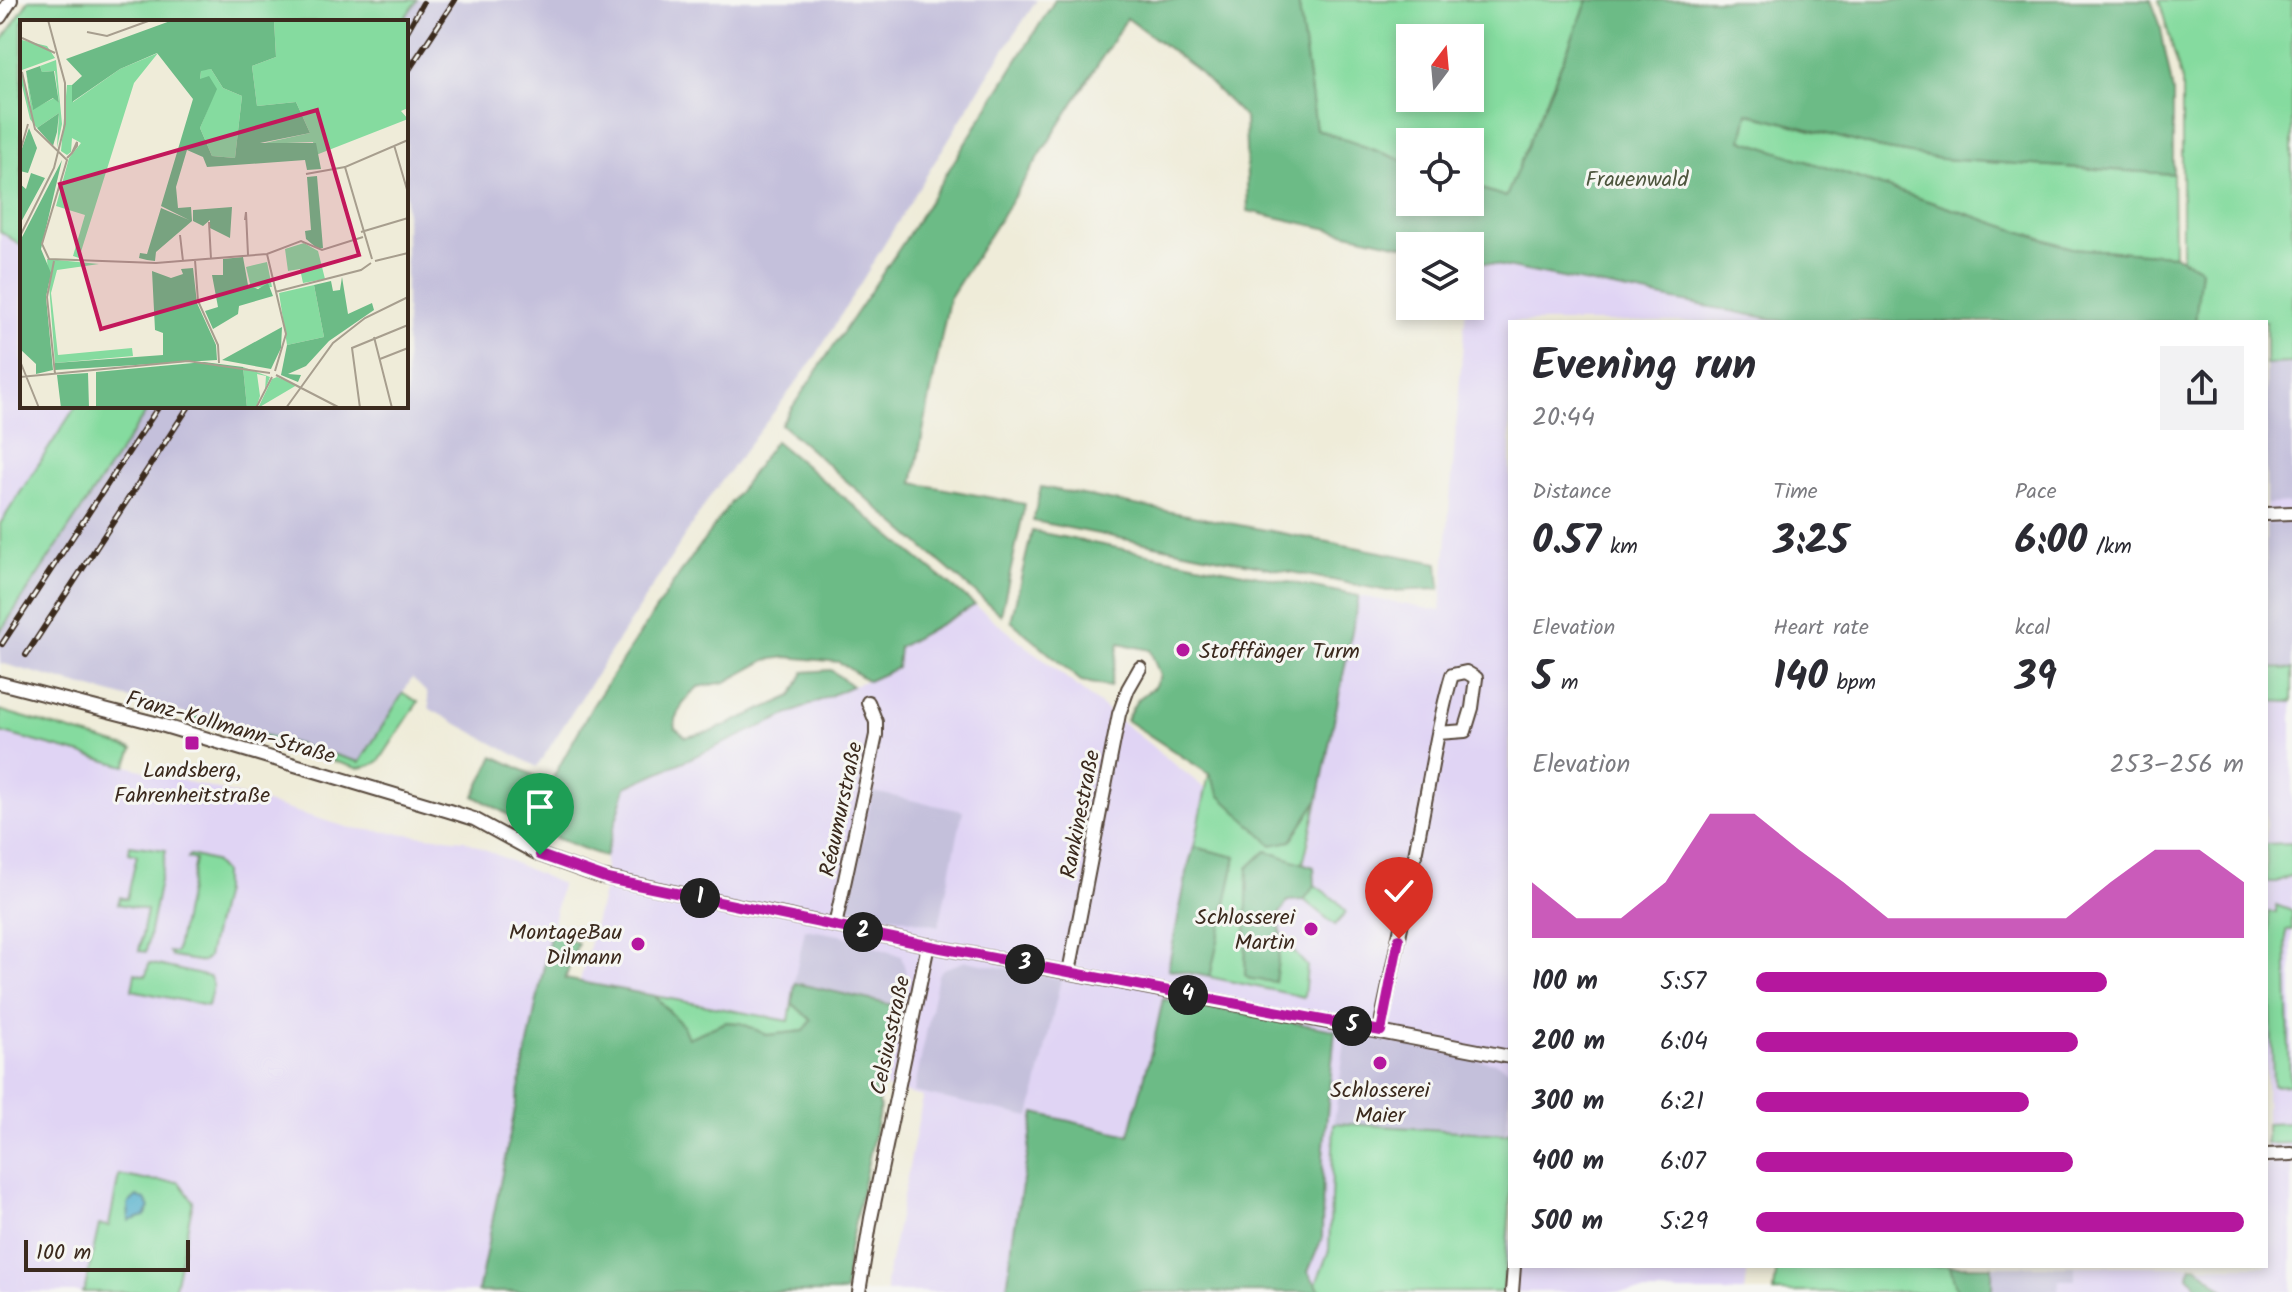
<!DOCTYPE html>
<meta charset="utf-8">
<style>
:root{--surface:#fff;--page:#f2f2f3;--text:#2b2b33;--muted:#7c7c81;--accent:#b5179e}
body{margin:0;font-family:Kalam,sans-serif;background:var(--page);color:var(--text);height:100vh;display:flex;flex-direction:column;font-size:30px;white-space:nowrap}
*{box-sizing:border-box;margin:0}
p{font-size:26px;color:var(--muted)}
.icon{flex:none;width:44px;height:44px;fill:none;stroke:currentColor;stroke-width:2;stroke-linecap:round;stroke-linejoin:round}
.map{position:relative;flex:1;overflow:hidden}
.sheet{position:absolute;left:1508px;top:320px;width:760px;height:948px;display:flex;flex-direction:column;background:var(--surface);border-radius:0px;box-shadow:0 4px 12px #0003}
.sheet>*{flex:none}
.needle{width:52px;rotate:16deg}
.tools{position:absolute;left:1396px;top:24px;display:grid;gap:16px}
.tools a{display:grid;place-items:center;width:88px;height:88px;border-radius:0px;background:var(--surface);box-shadow:0 4px 12px #0003;font-size:40px}
.scale{position:absolute;left:24px;bottom:20px;width:166px;box-sizing:border-box;padding-left:8px;border:4px solid #3b2a1e;border-top:0;font-size:22px;line-height:28px;white-space:nowrap;color:#3b2a1e;-webkit-text-stroke:6px #f6f6f2;paint-order:stroke}
.pin{position:absolute;display:grid;place-items:center;width:68px;height:68px;color:#fff;margin:-82px -34px;border-radius:50% 50% 50% 0;rotate:-45deg;box-shadow:0 0 8px #0007}
.pin .icon{rotate:45deg}
.km{position:absolute;width:40px;height:40px;margin:-20px;border-radius:50%;background:#222;color:#fff;font-size:22px;line-height:40px;text-align:center}
.round{display:grid;place-items:center;flex:none;width:84px;height:84px;border-radius:0px;background:var(--page)}
.overview{display:flex;align-items:center;justify-content:space-between;height:136px;padding:0 24px}
h1{font-size:44px;font-weight:800;line-height:60px}
.metrics{display:grid;grid-template-columns:repeat(3,1fr);gap:12px;height:136px;padding:8px 24px}
.metrics div{display:grid;align-content:center}
.metrics b{font-size:40px;font-weight:800}
.metrics small{font-size:22px;font-weight:400}
.metrics p{font-size:22px}
.chart{height:224px;padding:16px 24px}
.chart p{display:flex;justify-content:space-between}
.chart svg{width:100%;height:144px;margin-top:8px;fill:var(--accent);opacity:.7}
ul{padding:0 24px;list-style:none;font-size:26px}
li{display:grid;grid-template-columns:128px 96px 1fr;align-items:center;height:60px}
li i{height:20px;border-radius:10px;background:var(--accent)}
.map>svg:first-child{display:block}
</style>
<div class="map">
<svg width="2292" height="1292" viewBox="0 0 2292 1292">
<rect width="100%" height="100%" fill="#f6f6f2"/>
<filter id="ink" filterUnits="userSpaceOnUse"><feTurbulence type="fractalNoise" baseFrequency=".0125" numOctaves="2"/><feDisplacementMap in="SourceGraphic" scale="16" xChannelSelector="R" yChannelSelector="G"/><feConvolveMatrix kernelMatrix="1 2 1 2 8 2 1 2 1" color-interpolation-filters="sRGB"/></filter>
<filter id="wash" filterUnits="userSpaceOnUse"><feTurbulence type="fractalNoise" baseFrequency=".006" numOctaves="4" result="noise"/><feDisplacementMap in="SourceGraphic" scale="32" xChannelSelector="R" yChannelSelector="G"/><feGaussianBlur stdDeviation="1.8" result="paint"/><feColorMatrix in="noise" values="0 0 0 0 0 0 0 0 0 0 0 0 0 0 0 0 0 1.4 0 .05"/><feComposite in="paint" operator="in"/></filter>
<g filter="url(#wash)">
<rect width="100%" height="100%" fill="#efecd9"/>
<g fill="#e0d4f4">
<polygon points="0,231 22,246 22,406 76,406 0,524"/>
<polygon points="1470,257 1807,322 1510,322 1510,1266 1748,1266 1745,1292 887,1292 886,1282 923,1097 883,1087 901,1007 795,982 788,1020 580,981 604,889 605,857 626,787 852,686 897,668 898,647 975,605 1207,790 1271,845 1308,850 1359,596 1441,611 1466,306 1470,306"/>
<polygon points="2292,363 2292,1292 1992,1292 1992,1266 2266,1266 2266,364"/>
<polygon points="0,730 138,769 239,795 350,828 464,840 561,884 478,1292 0,1292"/>
</g>
<g fill="#c4c0db">
<polygon points="417,0 1037,0 996,62 814,359 711,495 537,767 430,709 427,693 412,678 360,762 0,663 0,632 150,406 406,406 406,22 402,22"/>
<polygon points="2292,363 2292,503 2266,504 2266,364"/>
<polygon points="2292,523 2292,702 2266,701 2266,524"/>
<polygon points="873,792 963,811 939,926 848,907"/>
<polygon points="805,929 845,936 901,956 906,972 901,1007 794,982"/>
<polygon points="966,961 1061,979 1030,1117 914,1092 938,975 943,969"/>
<polygon points="1346,1034 1495,1063 1510,1070 1510,1100 1505,1134 1334,1123"/>
<polygon points="1992,1266 2075,1266 2075,1280 2059,1280 2058,1292 1992,1292"/>
</g>
<g fill="#85db9f" stroke="#60825e" stroke-width="2" fill-rule="evenodd">
<polygon points="29,0 417,0 402,22 22,22 22,246 0,231 0,44"/>
<path d="M1298 0H1588L1506 198 1470 185V142H1410V163L1316 129ZM1410 38H1470V98H1410Z"/>
<polygon points="2159,0 2292,0 2292,363 2266,364 2266,322 2195,322 2201,269 2182,259 2182,81"/>
<polygon points="1748,113 1887,150 1941,159 2173,174 2174,255 2071,248 1742,140"/>
<polygon points="76,406 150,406 0,632 0,524"/>
<polygon points="2266,668 2292,669 2292,702 2266,701"/>
<path d="M403 693 418 702 380 760C373 766 367 767 357 768L186 718 188 714 360 762Z"/>
<polygon points="0,710 9,713 133,749 126,766 0,732"/>
<polygon points="1209,774 1221,796 1291,841 1318,800 1303,864 1266,851 1248,868 1245,975 1275,981 1281,940 1280,928 1285,942 1307,966 1304,997 1210,977 1236,857 1194,847"/>
<polygon points="2292,843 2292,875 2276,882 2267,882 2266,844"/>
<polygon points="130,845 166,850 146,952 139,951 147,910 118,904 120,897 127,899 137,855 129,853"/>
<polygon points="190,855 213,861 223,872 223,891 208,957 203,962 173,957 169,952 176,953 195,860 188,858"/>
<polygon points="1315,885 1338,902 1346,913 1335,925 1304,900"/>
<polygon points="2276,905 2292,911 2292,930 2286,931 2290,1085 2273,1086 2268,912 2276,912"/>
<polygon points="149,963 210,977 213,985 208,1006 132,990 135,973 146,976"/>
<polygon points="655,996 789,1021 792,1003 812,1020 804,1031 767,1035 741,1023 726,1022 688,1038"/>
<polygon points="2290,1097 2292,1097 2292,1143 2266,1144 2266,1124 2290,1123"/>
<polygon points="1334,1123 1505,1134 1510,1131 1510,1211 1503,1292 1321,1292 1316,1284 1329,1250"/>
<polygon points="119,1175 144,1180 179,1182 193,1201 174,1292 82,1292 85,1288 99,1225 109,1226"/>
<polygon points="1777,1266 1950,1266 1957,1292 1774,1292"/>
</g>
<g fill="#6cbb86" stroke="#547252" stroke-width="2">
<polygon points="1055,0 1298,0 1316,129 1410,163 1410,202 1470,202 1470,185 1506,197 1588,0 2151,0 2160,24 2173,92 2173,174 1941,159 1887,150 1748,113 1742,140 2071,248 2174,255 2201,269 2195,322 1787,322 1470,260 1470,246 1410,247 1248,211 1245,118 1196,69 1127,18 949,299 913,483 1025,504 1001,615 781,424 903,243"/>
<polygon points="775,441 975,605 899,647 897,668 868,681 839,662 787,657 766,660 726,682 698,687 685,700 675,719 675,728 686,737 713,731 792,696 804,672 831,670 852,686 626,787 605,857 538,831 474,796 494,756 550,783 593,705 674,582"/>
<polygon points="1041,487 1438,563 1440,589 1387,591 1033,521"/>
<polygon points="1032,531 1359,596 1318,800 1291,841 1272,845 1220,796 1209,774 1126,720 1137,700 1154,687 1160,676 1150,650 1119,643 1110,687 1081,681 1011,621"/>
<polygon points="1194,847 1236,857 1210,977 1168,969 1189,863"/>
<polygon points="1266,851 1314,867 1315,885 1304,900 1288,901 1279,915 1281,940 1275,982 1251,979 1245,975 1248,868"/>
<polygon points="551,931 578,943 565,979 655,996 683,1026 688,1038 726,1022 741,1023 767,1035 804,1031 811,1020 792,1003 795,983 901,1007 889,1056 875,1077 875,1089 880,1107 848,1254 845,1292 478,1292"/>
<polygon points="1163,999 1335,1030 1323,1157 1322,1238 1308,1272 1321,1292 1007,1292 1013,1236 1035,1113 1129,1135 1153,1045"/>
<polygon points="1950,1266 1992,1266 1992,1292 1957,1292"/>
<polygon points="2191,1266 2197,1266 2226,1292 2197,1292 2195,1283 2188,1276"/>
</g>
<polygon fill="#4bacca" stroke="#436b74" stroke-width="2" points="137,1196 145,1200 150,1207 145,1216 129,1221 128,1204"/>
</g>
<g filter="url(#ink)">
<g fill="none" stroke-linecap="round" stroke-linejoin="round">
<defs>
<g id="minor">
<polyline points="0,17 11,0"/>
<polyline points="2266,514 2292,513"/>
<polyline points="0,683 151,722 449,811 474,819 540,855 601,877 941,948 1510,1057"/>
<polyline points="835,926 876,735 876,722 868,702"/>
<polyline points="1069,972 1119,714 1128,689 1140,668"/>
<path d="M1381 1031 1382 1019C1397 948 1411 878 1424 807 1433 763 1439 718 1452 675L1466 672 1476 678 1472 708 1465 731 1438 733"/>
<polyline points="2266,1155 2292,1154"/>
<polyline points="859,1292 871,1218 928,945"/>
<polyline points="1512,1292 1514,1266"/>
</g>
</defs>
<use href="#minor" stroke="#56473a" stroke-width="16"/>
<use href="#minor" stroke="#fff" stroke-width="12"/>
<defs>
<g id="rail">
<polyline points="406,33 423,3"/>
<polyline points="406,74 455,0"/>
<polyline points="2,644 159,406"/>
<polyline points="26,655 189,406"/>
</g>
</defs>
<use href="#rail" stroke="#3b2a1e" stroke-width="6"/>
<use href="#rail" stroke="#f6f6f2" stroke-width="3" stroke-dasharray="9" stroke-linecap="butt"/>
</g>
</g>
<g fill="none" stroke-linecap="round" stroke-linejoin="round" filter="url(#ink)">
<defs>
<polyline id="route" points="540,855 608,879 941,948 1381,1031 1399,939"/>
</defs>
<use href="#route" stroke="#fff" stroke-width="16"/>
<use href="#route" stroke="#b5179e" stroke-width="10"/>
</g>
<g fill="#b5179e" stroke="#f6f6f2" stroke-width="3">
<circle cx="1183" cy="650" r="8"/>
<rect x="184" y="735" width="16" height="16" rx="4"/>
<circle cx="1311" cy="929" r="8"/>
<circle cx="638" cy="944" r="8"/>
<circle cx="1380" cy="1063" r="8"/>
</g>
<g text-anchor="middle" stroke-width="6" stroke-linejoin="round" paint-order="stroke">
<g font-size="22" fill="#4e563e" stroke="#f6f6f2">
<text x="1637" y="186">Frauenwald</text>
</g>
<g font-size="22" fill="#3b2a1e" stroke="#f6f6f2">
<text x="1199" y="658" text-anchor="start">Stofffänger Turm</text>
<text x="192" y="777">Landsberg,<tspan x="192" dy="25">Fahrenheitstraße</tspan></text>
<text x="1295" y="924" text-anchor="end">Schlosserei<tspan x="1295" dy="25">Martin</tspan></text>
<text x="622" y="939" text-anchor="end">MontageBau<tspan x="622" dy="25">Dilmann</tspan></text>
<text x="1380" y="1097">Schlosserei<tspan x="1380" dy="25">Maier</tspan></text>
</g>
<g font-size="22" fill="#3b2a1e" stroke="#f6f6f2">
<text transform="translate(231 726) rotate(16)" y="8">Franz-Kollmann-Straße</text>
<text transform="translate(840 809) rotate(-78)" y="8">Réaumurstraße</text>
<text transform="translate(1079 814) rotate(-79)" y="8">Rankinestraße</text>
<text transform="translate(889 1035) rotate(-78)" y="8">Celsiusstraße</text>
</g>
</g>
<g transform="translate(20 20)">
<rect width="388" height="388" fill="#efecd9"/>
<path d="M254 0H388V88L381 91 388 99 296 135 293 122 240 124 290 113 276 82 237 86 232 46 256 37ZM2 20 27 26 35 38 2 50ZM138 33 114 63 59 238 53 236 65 195 36 186 49 138 61 123 52 118 51 132 47 135 41 131 47 65H52L53 82 100 49ZM36 40 42 104 37 128 39 93 17 108 10 99 0 57 2 52 11 89 6 51 13 89 34 78 39 83 35 51 22 52 20 46ZM191 49 203 68 222 76 215 138 192 136 180 108 196 69 180 59 181 50ZM284 223 298 231 305 259 283 263 280 249 268 251 265 229ZM27 239 79 244 37 250 31 273 38 335 112 328 113 336 35 343ZM247 242 252 267 231 268 226 247ZM294 265 304 317 267 325 259 273ZM223 347 250 357 245 370 246 356 237 354 240 376 236 388H227ZM257 357 277 365 238 388 252 359Z" fill="#85db9f"/>
<path d="M153 0H254L256 37 232 46 237 86 276 82 290 113 240 123H296L301 149 287 150 285 140 187 147 183 137 167 130 156 167 158 188 171 187 172 201 136 232 135 241 127 240 119 238 120 233 127 234 141 188 169 200 141 186 173 79 137 33 100 49 52 82V65L62 56 46 39ZM191 49 203 68 222 76 215 138 192 136 180 108 197 69 189 56 180 59 181 51ZM20 46 22 52 34 51 39 83 33 78 13 90 6 51ZM39 93 37 112 33 126 17 108ZM9 108 17 128 8 153 0 151V134ZM42 140 21 229 31 253 26 277 33 350 16 354V344L0 329V221ZM11 153 25 158 0 204V164L6 169ZM297 156 303 228 298 229 286 219 285 211 291 210 287 157ZM212 187 210 218 190 208V200L183 206 173 201V190ZM223 237 228 265 238 269 248 263 253 276 219 286 218 294 193 309 185 291 198 287 192 255H203V239ZM173 248 177 283 196 325 197 340 35 350V343L143 335V313L135 310 132 251 151 258 163 254 161 249ZM322 257 328 294 352 283 354 290 309 321 286 346 268 354 281 355 278 362 261 355 267 325 304 317 294 265 311 261 313 271 320 270ZM262 307 261 328 251 349 202 340ZM184 342 223 347 227 388H76V352ZM68 353 69 388H41L37 355Z" fill="#6cbb86" fill-rule="evenodd"/>
<path fill="none" stroke="#a79e8e" stroke-width="2" d="M67 12 87 16 131 0M2 18 35 33M2 52 15 109 47 140 22 224 29 239 136 243 247 234 281 221 302 230 343 217M374 125 388 173M0 132 8 104M47 138 52 133 57 126V122L52 133M286 154 325 147M225 200 226 192 228 235M189 202 191 239M341 212 388 198M160 215 163 241M0 216 34 148 45 104V63L28 0M247 234 266 314 255 351M352 239 325 147 388 120M175 240 178 281 198 325 199 343M34 241 27 277 35 354M355 241 388 233M255 272 341 250 351 243M354 317 372 388M360 339 388 328M0 341 19 388M256 355 320 388M0 357 168 341 250 353M236 388 252 357M266 388 313 323 345 298 388 277M340 388 332 328 388 305"/>
<path fill="#c2185b" fill-opacity="0.15" stroke="#c2185b" stroke-width="4" d="M297 90 339 235 81 309 40 164Z"/>
<rect width="388" height="388" fill="none" stroke="#3b2a1e" stroke-width="4"/>
</g>
</svg>
<div class="tools">
<a><svg class="needle" viewBox="-14 -14 28 28"><path d="M0-13l5 13h-10z" fill="#e53935"/><path d="M0 13l5-13h-10z" fill="#7c7c81"/></svg></a>
<a><svg class="icon" aria-label="locate" viewBox="0 0 24 24"><circle cx="12" cy="12" r="6"/><path d="M12 2v4M12 18v4M2 12h4M18 12h4"/></svg></a>
<a><svg class="icon" aria-label="layers" viewBox="0 0 24 24"><path d="M12 4l9 5-9 5-9-5zM3 14l9 5 9-5"/></svg></a>
</div>
<div class="scale">100 m</div>
<div class="pin" style="left:540px;top:855px;background:#1e9e55"><svg class="icon" aria-label="arrive" viewBox="0 0 24 24"><path d="M6 21V4h12l-3 4 3 4H6"/></svg></div>
<div class="pin" style="left:1399px;top:939px;background:#d93025"><svg class="icon" aria-label="check" viewBox="0 0 24 24"><path d="M5 12l5 5 9-10"/></svg></div>
<b class="km" style="left:700px;top:898px">1</b>
<b class="km" style="left:863px;top:932px">2</b>
<b class="km" style="left:1025px;top:964px">3</b>
<b class="km" style="left:1188px;top:995px">4</b>
<b class="km" style="left:1352px;top:1026px">5</b>
<section class="sheet">
<div class="overview"><div><h1>Evening run</h1><p>20:44</p></div><a class="round"><svg class="icon" aria-label="share" viewBox="0 0 24 24"><path d="M12 15V3M7 8l5-5 5 5M5 13v7h14v-7"/></svg></a></div>
<div class="metrics">
<div><p>Distance</p><b>0.57<small> km</small></b></div>
<div><p>Time</p><b>3:25</b></div>
<div><p>Pace</p><b>6:00<small> /km</small></b></div>
</div>
<div class="metrics">
<div><p>Elevation</p><b>5<small> m</small></b></div>
<div><p>Heart rate</p><b>140<small> bpm</small></b></div>
<div><p>kcal</p><b>39</b></div>
</div>
<div class="chart"><p><span>Elevation</span>253–256 m</p>
<svg viewBox="0 0 160 44" preserveAspectRatio="none"><path d="M0 44V27L10 38L20 38L30 27L40 6L50 6L60 17L70 27L80 38L90 38L100 38L110 38L120 38L130 27L140 17L150 17L160 27V44z"/></svg>
</div>
<ul>
<li><b>100 m</b>5:57<i style="width:72%"></i></li>
<li><b>200 m</b>6:04<i style="width:66%"></i></li>
<li><b>300 m</b>6:21<i style="width:56%"></i></li>
<li><b>400 m</b>6:07<i style="width:65%"></i></li>
<li><b>500 m</b>5:29<i style="width:100%"></i></li>
</ul>
</section>
</div>
